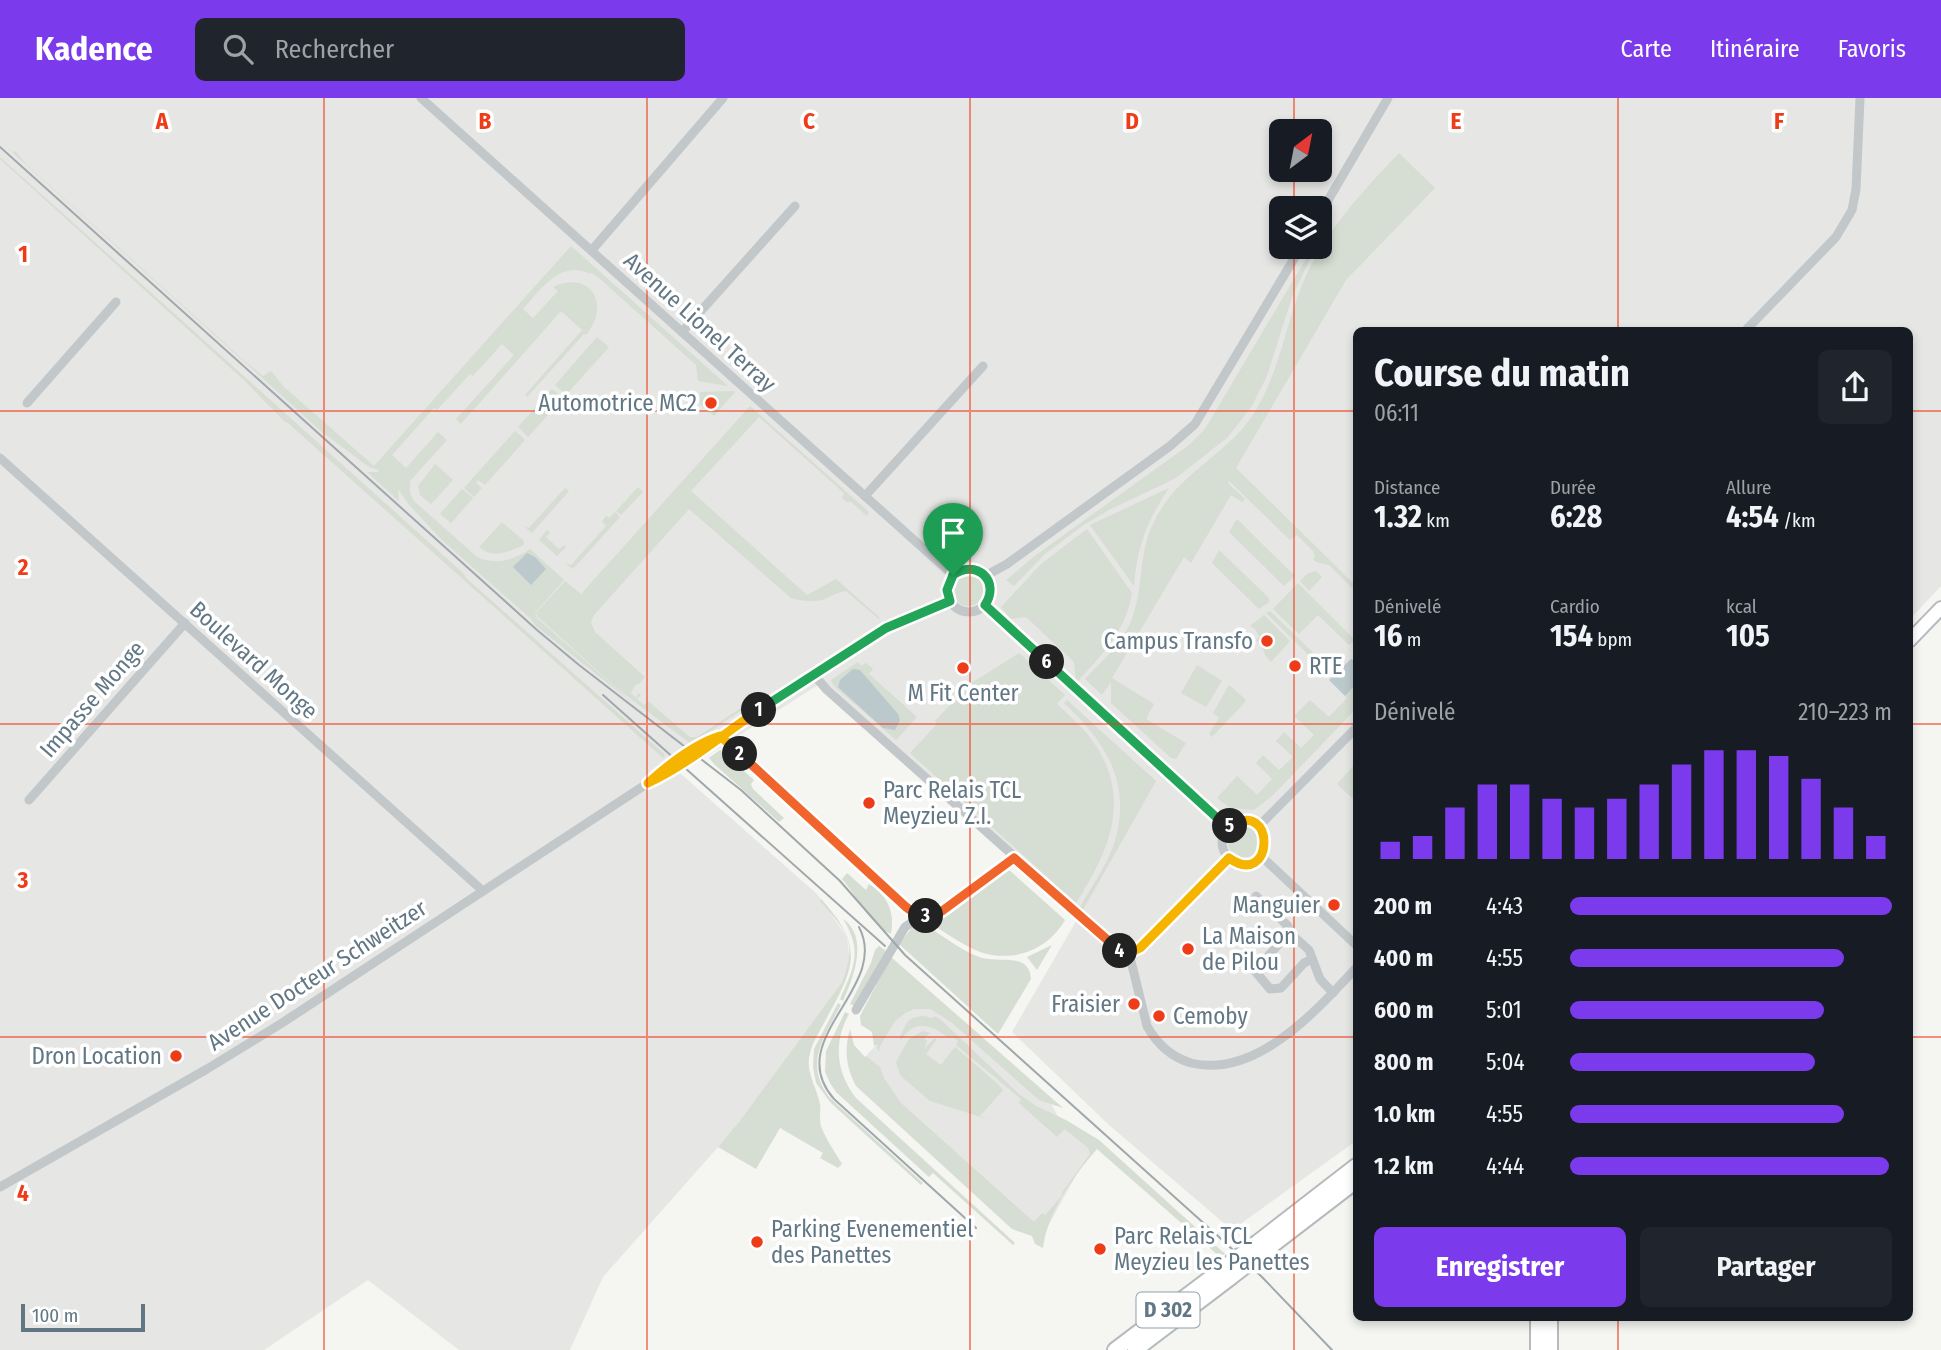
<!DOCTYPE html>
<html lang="fr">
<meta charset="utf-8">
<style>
:root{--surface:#171b24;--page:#20242c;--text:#f1f3f6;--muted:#9ea1a6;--accent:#7c3aed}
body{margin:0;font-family:"Fira Sans Condensed",sans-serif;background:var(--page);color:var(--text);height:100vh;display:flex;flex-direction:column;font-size:26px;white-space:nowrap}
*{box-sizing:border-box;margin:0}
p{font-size:23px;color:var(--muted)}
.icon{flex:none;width:38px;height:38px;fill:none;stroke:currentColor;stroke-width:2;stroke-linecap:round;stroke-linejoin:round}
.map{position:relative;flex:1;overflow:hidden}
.side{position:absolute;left:1353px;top:229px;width:560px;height:994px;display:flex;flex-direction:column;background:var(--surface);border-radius:10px;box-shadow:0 4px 10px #0003}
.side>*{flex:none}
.needle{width:46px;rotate:32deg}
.fabs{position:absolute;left:1269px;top:21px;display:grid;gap:14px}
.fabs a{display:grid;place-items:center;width:63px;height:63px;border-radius:10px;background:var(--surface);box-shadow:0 4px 10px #0003;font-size:35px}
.scale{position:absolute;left:21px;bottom:18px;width:124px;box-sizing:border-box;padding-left:7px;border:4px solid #627784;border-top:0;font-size:19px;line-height:24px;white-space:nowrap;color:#627784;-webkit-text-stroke:5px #fff;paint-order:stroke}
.pin{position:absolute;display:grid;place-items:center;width:60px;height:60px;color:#fff;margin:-72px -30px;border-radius:50% 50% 50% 0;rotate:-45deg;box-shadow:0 0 7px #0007}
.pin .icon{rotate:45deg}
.km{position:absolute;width:35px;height:35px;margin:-18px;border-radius:50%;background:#222;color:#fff;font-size:19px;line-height:35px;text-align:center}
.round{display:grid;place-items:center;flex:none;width:74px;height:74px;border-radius:10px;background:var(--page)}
.summary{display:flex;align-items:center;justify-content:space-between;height:119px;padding:0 21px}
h1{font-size:38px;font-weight:700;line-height:52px}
.stats{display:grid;grid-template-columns:repeat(3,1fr);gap:10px;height:119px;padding:7px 21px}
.stats div{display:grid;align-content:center}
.stats b{font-size:30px;font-weight:700}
.stats small{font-size:19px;font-weight:400}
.stats p{font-size:19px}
.chart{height:196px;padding:14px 21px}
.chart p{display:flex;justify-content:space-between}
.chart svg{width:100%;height:126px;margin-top:7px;stroke:var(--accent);stroke-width:6}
.cta{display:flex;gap:14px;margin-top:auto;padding:14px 21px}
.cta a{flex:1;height:80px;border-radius:10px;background:var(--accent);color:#fff;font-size:28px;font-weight:700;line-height:80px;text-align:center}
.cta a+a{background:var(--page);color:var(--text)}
ul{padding:0 21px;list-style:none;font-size:23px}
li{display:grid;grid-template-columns:112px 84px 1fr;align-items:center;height:52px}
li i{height:18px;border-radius:9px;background:var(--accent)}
header{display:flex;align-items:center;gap:42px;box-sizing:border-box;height:98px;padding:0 35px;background:var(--accent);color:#fff}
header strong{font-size:33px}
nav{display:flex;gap:38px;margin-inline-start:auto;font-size:24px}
.search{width:490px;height:63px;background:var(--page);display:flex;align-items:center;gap:18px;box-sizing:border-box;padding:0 24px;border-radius:10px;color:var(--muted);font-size:26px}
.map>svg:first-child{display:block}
</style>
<header>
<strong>Kadence</strong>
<div class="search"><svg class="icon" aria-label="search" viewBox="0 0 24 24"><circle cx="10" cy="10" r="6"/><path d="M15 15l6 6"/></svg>Rechercher</div>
<nav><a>Carte</a><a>Itinéraire</a><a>Favoris</a></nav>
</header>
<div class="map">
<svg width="1941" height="1252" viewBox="0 0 1941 1252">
<rect width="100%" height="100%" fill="#f5f5f1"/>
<g fill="#e6e6e4" fill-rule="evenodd">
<path d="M0 0H1941V488L1909 522V233H1356V1043L1232 1132 1109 1027 1012 934 1079 818 821 585 680 675 817 796 847 839 850 864 842 884 734 1031 603 1179 570 1252H459L368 1182 264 1252H0ZM1281 33H1320V72H1281ZM1281 110H1320V149H1281Z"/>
<polygon points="912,886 1052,1007 1057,1017 1097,1050 1078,1074 1049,1126 1044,1140 855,970 876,947"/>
</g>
<g fill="#d6ddd2">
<path d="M0 43 13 54 15 53 26 66 247 265 263 278 271 273 283 288 374 368 571 148 728 288 698 283 696 267 599 180 591 174V176C560 161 541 191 523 211L533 220 558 193 553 189C591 171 611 207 586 237L584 236 527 299 525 297 582 232 561 213 461 326 456 321 514 257 502 246 473 278 470 276 437 312 434 310 392 357 406 370 438 334 447 342 410 383V395L414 403 477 459C497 468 513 462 530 451L564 482 535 515 537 520 634 606 536 528 531 521 443 443 410 408 398 391 399 403 367 374H378L379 372 369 369 322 334Z"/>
<path d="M1399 55 1435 90 1346 182 1236 370 1356 488V494L1329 467 1316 464 1313 461 1315 458 1313 453 1297 437 1290 442 1229 383 1228 385 1245 401 1242 404 1231 397 1191 465 1184 459 1112 580 1154 606 1146 621 1186 645 1176 661 1171 660 1111 605V584L1102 597 1085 581C1103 562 1124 544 1133 518 1145 482 1137 452 1158 416 1182 373 1231 354 1256 312 1280 272 1286 225 1304 182 1326 132 1362 94 1399 55Z"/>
<polygon points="0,59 463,475 466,480 661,653 665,657 663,660 288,325 284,323 246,284 0,61"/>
<polygon points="1313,149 1316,149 1293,196 1267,278 1252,308 1228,339 1176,380 1111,411 1085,426 1045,456 1014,488 1006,482 1036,457 1189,347 1205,331"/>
<polygon points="597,239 609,249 566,297 555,287"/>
<polygon points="552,291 563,300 528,339 518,329"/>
<polygon points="700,294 734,293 735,294 714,318 700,306"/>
<path d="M750 308 869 414 867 418 851 404H847L842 400 844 395 759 319 691 393 807 497 836 481 880 520 879 521 846 493C836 494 831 499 822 502 813 504 799 503 791 500L689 411 594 517 591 524 595 534 645 579 639 586 635 587 631 595 636 600 639 595 641 597 637 601 644 607 648 603 690 639H697L741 610 751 599V606L691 646 619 592 538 519 536 515 565 483 581 496Z"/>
<polygon points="515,333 525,342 485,387 478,382 476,385 482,390 474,399 464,390"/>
<polygon points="435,366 453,382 431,406 420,397 418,388"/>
<polygon points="638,389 643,394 621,417 616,413"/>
<polygon points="565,390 569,393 532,435 523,427 529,430"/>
<path d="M1169 390C1147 423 1137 448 1134 488L1090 427Z"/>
<polygon points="462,391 473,400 451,425 440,416"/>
<polygon points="615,414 620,419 573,471 565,465 571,467 606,428 602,423 606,418 609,420"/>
<polygon points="1237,421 1295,478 1284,488 1229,434"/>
<path d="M502 424 524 443V447C508 454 494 461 479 449Z"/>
<path d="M1087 431 1132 495C1126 533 1102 557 1076 585L1074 564 1026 519 1011 521 1001 509 1041 466Z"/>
<polygon points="547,432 550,434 546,439 559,451 564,447 566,449 557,458 539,442"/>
<polygon points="1219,452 1269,500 1269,504 1259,511 1212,465"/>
<polygon points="1316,473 1322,479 1309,493 1300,483 1307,476"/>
<circle cx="968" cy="492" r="16"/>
<polygon points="1298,485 1355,542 1349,547 1318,517 1299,536 1273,511"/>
<polygon points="1270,513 1328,569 1325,573 1266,515"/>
<polygon points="1264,517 1290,543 1271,564 1265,557 1261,546 1256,543 1259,538 1255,531 1250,528"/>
<path d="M1019 555 1065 597 1057 606C1070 618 1084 630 1094 645 1133 702 1108 754 1076 805L910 655 937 626 935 623 970 586Z"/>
<polygon points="858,564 861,568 866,565 873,571 869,576 917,619 896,642 833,587 831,582"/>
<polygon points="1197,567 1222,583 1206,609 1181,595"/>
<polygon points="1356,586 1356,611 1272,698 1254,712 1230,710 1217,700 1237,678 1257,697 1272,681 1256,665 1263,657 1279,672 1293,659 1276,643 1284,634 1301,650 1314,637 1294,618 1310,602 1329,619 1347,600 1345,598"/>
<polygon points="1229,587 1245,601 1245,604 1212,639 1209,636 1219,620 1213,615"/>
<path d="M1067 602 1156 683 1083 812 1080 809C1092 788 1108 766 1115 743 1132 684 1105 643 1064 605Z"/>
<polygon points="720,652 754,682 751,686 753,691 784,720 779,724 714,666 709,660"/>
<polygon points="1356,665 1356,695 1352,700 1337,686"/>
<circle cx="1244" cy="744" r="16"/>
<path d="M1009 772 1065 822C1048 852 1013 865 980 854 962 847 945 834 928 824L939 823 947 818Z"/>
<path d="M847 775 866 792 869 786C888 798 895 814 891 836 870 827 857 798 842 781Z"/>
<path d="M821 801C867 851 853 871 824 925 818 936 811 947 809 960 807 977 817 990 820 1006 821 1013 819 1022 821 1028 825 1040 835 1054 842 1066L838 1070 820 1060 823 1055 780 1030 756 1071 718 1049 739 1024 842 884C858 843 847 834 820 803Z"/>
<path d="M843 821C869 839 854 879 843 903L840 901C854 870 863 853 843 821Z"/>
<path d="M919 825C941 834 959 853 982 860 1001 865 1029 854 1031 881L998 936 899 846 914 827Z"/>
<polygon points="1052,847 1037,872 1027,859"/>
<polygon points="879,848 886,853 854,908 850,906 871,865 875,852"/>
<polygon points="891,859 1063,1010 1039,1002 952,925 931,911 914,911 905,915 895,923 879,950 881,954 877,951 878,946 874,948 872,934 861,927 860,918"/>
<path d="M838 905 841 907C824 939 803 966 830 1000L923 1085 921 1087 831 1005 816 985 813 969 814 951Z"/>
<path d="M845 914 849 916C833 945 836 974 856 1000L1015 1145 1013 1147 933 1075 929 1079 836 994 830 985 825 974 826 953Z"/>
<path d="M924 918 933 920 934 918 940 921 1019 996 1036 1008 1066 1022 1099 1042 1225 1156 1220 1159 1097 1051C1074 1077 1047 1115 1043 1150L1035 1146 1032 1138 1012 1131 856 988C846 969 844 952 850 931L854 947 865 959 866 958 880 969 884 980 901 1005 1034 1124 1042 1115 1045 1117 1061 1099 1063 1093 1090 1056 1088 1050 1065 1031 1057 1039 1019 1005 1021 1001 956 947 958 943 951 938 949 940C932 927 915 920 902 941L899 940C907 927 905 919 924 918Z"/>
<polygon points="923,933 930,935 924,940 927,943 924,951 935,940 936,942 926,956 941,967 955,949 999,987 1003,992 980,1018 997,1024 930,1003 900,977 896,964 909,941"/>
</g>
<g fill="#bbc8cc">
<polygon points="527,455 535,459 546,471 531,487 513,469"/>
<polygon points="1351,561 1356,563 1356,586 1345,598 1329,582"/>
<polygon points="853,571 860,572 898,616 900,622 895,632 883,630 838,589 840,582"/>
</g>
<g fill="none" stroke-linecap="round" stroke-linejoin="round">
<defs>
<polyline id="secondary" points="1909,543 1941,510"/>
<g id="primary">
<polyline points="1258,1144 1356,1068"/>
<polyline points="1266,1152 1356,1083"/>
<polyline points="1115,1252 1221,1172"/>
<polyline points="1135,1252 1230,1180"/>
</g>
<g id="trunk">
<polyline points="1538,1220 1538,1252"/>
<polyline points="1550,1220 1550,1252"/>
</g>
</defs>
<use href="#secondary" stroke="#b4babe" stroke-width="16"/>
<use href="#primary" stroke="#b5babd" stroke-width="18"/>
<use href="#trunk" stroke="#b6babd" stroke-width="18"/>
<g stroke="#c2c7c9" stroke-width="9">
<polyline points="421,0 953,477"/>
<polyline points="1320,116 1388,0"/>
<polyline points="592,152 723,0"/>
<polyline points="1745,233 1836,139 1852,112 1856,91 1860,0"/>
<polyline points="682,234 795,108"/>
<polyline points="27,305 116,204"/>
<polyline points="0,360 483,793"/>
<polyline points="865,398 983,268"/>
<circle cx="969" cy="492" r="22"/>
<polyline points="985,478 1007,466 1170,348 1195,326 1301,149"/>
<polyline points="985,507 1228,730"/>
<polyline points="814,577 827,592 1122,854 1129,855 1140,851 1229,760"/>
<polyline points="720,638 920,819 942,813 1014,760"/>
<polyline points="716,639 886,530 950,503"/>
<polyline points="29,702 185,525"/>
<circle cx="1244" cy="744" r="22"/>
<polyline points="1259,728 1356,630"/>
<polyline points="1261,758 1356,847"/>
<polyline points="1256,798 1288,828 1291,836 1309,852 1320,881 1333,895"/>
<polyline points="1291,836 1285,839 1255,873 1270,891 1281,890 1304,865 1312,861"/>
<path d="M1129 855 1147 928C1157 946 1171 959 1191 965 1256 981 1317 912 1356 870"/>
<polyline points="856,912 905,829 920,819"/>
<polyline points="0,1089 207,971 282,925 648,685 667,676 715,645 720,638"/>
</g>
<use href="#secondary" stroke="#fff" stroke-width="12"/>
<use href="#primary" stroke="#fff" stroke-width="14"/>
<use href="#trunk" stroke="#fff" stroke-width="14"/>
<g stroke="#a0a8ad" stroke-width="2">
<polyline points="0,49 537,532 579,567 741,692 840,783 905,857 1218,1138 1262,1179 1332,1252"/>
<polyline points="603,597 885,848"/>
<path d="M859 829C891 890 781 941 834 1001L976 1130"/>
</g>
<defs>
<g id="primary-bridge">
<polyline points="1221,1172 1258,1144"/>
<polyline points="1230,1180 1266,1152"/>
</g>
</defs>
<use href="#primary-bridge" stroke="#b5babd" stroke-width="18" stroke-linecap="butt"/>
<use href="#primary-bridge" stroke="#fff" stroke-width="14"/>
</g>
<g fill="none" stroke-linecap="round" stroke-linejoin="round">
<defs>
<polyline id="split-1" points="759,612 886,530 950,503 947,492 953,477"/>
<path id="split-2" d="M740 656 720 638C694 646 668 667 648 685 688 666 722 637 759 612"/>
<polyline id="split-3" points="740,656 906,809 920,819 926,818"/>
<polyline id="split-4" points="926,818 942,813 1014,760 1120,853"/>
<path id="split-5" d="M1120 853 1129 855 1140 850 1229 760C1274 792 1277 699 1230 728"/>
<polyline id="split-6" points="1047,564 1228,730 1230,728"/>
<path id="split-7" d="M953 477C976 460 1001 483 985 507L1047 564"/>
</defs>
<use href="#split-1" stroke="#fff" stroke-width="14"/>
<use href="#split-2" stroke="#fff" stroke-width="14"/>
<use href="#split-3" stroke="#fff" stroke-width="14"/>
<use href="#split-4" stroke="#fff" stroke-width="14"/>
<use href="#split-5" stroke="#fff" stroke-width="14"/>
<use href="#split-6" stroke="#fff" stroke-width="14"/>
<use href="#split-7" stroke="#fff" stroke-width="14"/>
<use href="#split-1" stroke="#22a559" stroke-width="9"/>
<use href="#split-2" stroke="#f5b400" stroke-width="9"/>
<use href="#split-3" stroke="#f0652b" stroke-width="9"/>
<use href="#split-4" stroke="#f0652b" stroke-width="9"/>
<use href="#split-5" stroke="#f5b400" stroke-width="9"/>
<use href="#split-6" stroke="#22a559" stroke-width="9"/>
<use href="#split-7" stroke="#22a559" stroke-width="9"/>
</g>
<path fill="none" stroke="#ee3b18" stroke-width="2" stroke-opacity="0.55" d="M324 0V1252M647 0V1252M970 0V1252M1294 0V33M1618 0V233M1294 72V110M1294 149V1252M0 313H1356M1909 313H1941M0 626H1356M1909 626H1941M0 939H1356M1909 939H1941M1618 1220V1252"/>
<g fill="#ee3b18" stroke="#fff" stroke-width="2.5">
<circle cx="711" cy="305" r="7"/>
<circle cx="1267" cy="543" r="7"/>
<circle cx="1295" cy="568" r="7"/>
<circle cx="963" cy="570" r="7"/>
<circle cx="869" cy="705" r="7"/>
<circle cx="1334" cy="807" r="7"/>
<circle cx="1188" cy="851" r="7"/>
<circle cx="1134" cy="906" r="7"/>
<circle cx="1159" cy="918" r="7"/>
<circle cx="176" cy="958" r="7"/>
<circle cx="757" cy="1144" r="7"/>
<circle cx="1100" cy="1151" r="7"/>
</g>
<g text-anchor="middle" stroke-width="7" stroke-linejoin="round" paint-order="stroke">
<rect fill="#fff" stroke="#91a0a9" stroke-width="2" x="1136.5" y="1194.5" width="63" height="35" rx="5"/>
<g font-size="21" font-weight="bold" fill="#627784">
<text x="1168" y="1219">D 302</text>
</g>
<g font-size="23" fill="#627784" stroke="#fff">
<text transform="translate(700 224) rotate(42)" y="8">Avenue Lionel Terray</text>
<text transform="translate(254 562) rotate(42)" y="8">Boulevard Monge</text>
<text transform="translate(92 601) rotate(-49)" y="8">Impasse Monge</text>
<text transform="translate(317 877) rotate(-33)" y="8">Avenue Docteur Schweitzer</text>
</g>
<g font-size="23" fill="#627784" stroke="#fff" text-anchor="start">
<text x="697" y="313" text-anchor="end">Automotrice MC2</text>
<text x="1253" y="551" text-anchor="end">Campus Transfo</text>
<text x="1309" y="576">RTE</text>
<text x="963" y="603" text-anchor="middle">M Fit Center</text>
<text x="883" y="700">Parc Relais TCL<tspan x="883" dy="26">Meyzieu Z.I.</tspan></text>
<text x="1320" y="815" text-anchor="end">Manguier</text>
<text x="1202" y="846">La Maison<tspan x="1202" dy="26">de Pilou</tspan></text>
<text x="1120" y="914" text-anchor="end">Fraisier</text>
<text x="1173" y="926">Cemoby</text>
<text x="162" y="966" text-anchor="end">Dron Location</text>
<text x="771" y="1139">Parking Evenementiel<tspan x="771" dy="26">des Panettes</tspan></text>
<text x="1114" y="1146">Parc Relais TCL<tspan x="1114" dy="26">Meyzieu les Panettes</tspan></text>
</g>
</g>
<g font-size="23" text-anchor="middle" font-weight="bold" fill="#ee3b18" stroke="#fff" stroke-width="7" stroke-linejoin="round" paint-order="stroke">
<text x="162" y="31">A</text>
<text x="485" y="31">B</text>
<text x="809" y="31">C</text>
<text x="1132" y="31">D</text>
<text x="1456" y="31">E</text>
<text x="1779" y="31">F</text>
<text x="23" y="164">1</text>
<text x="23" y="477">2</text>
<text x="23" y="790">3</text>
<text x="23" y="1103">4</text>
</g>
</svg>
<div class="fabs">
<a><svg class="needle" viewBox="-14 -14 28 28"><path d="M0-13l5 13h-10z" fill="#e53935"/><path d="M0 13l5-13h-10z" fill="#9ea1a6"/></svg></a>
<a><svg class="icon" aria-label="layers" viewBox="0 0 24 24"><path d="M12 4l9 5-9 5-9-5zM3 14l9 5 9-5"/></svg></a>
</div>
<div class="scale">100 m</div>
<div class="pin" style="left:953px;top:477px;background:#1e9e55"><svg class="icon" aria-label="arrive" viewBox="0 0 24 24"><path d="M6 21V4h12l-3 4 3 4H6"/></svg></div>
<b class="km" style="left:759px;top:612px">1</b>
<b class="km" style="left:740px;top:656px">2</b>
<b class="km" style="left:926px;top:818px">3</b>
<b class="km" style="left:1120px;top:853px">4</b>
<b class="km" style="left:1230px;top:728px">5</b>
<b class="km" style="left:1047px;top:564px">6</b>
<section class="side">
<div class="summary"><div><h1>Course du matin</h1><p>06:11</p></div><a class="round"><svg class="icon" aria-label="share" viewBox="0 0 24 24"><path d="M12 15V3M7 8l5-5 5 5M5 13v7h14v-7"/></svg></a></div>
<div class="stats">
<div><p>Distance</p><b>1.32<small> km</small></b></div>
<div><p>Durée</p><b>6:28</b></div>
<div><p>Allure</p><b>4:54<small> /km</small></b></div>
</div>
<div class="stats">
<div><p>Dénivelé</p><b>16<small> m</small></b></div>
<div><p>Cardio</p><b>154<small> bpm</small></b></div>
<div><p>kcal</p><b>105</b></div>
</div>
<div class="chart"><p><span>Dénivelé</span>210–223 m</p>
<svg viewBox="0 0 160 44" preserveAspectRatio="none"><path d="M5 44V38M15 44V36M25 44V26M35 44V18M45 44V18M55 44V23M65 44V26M75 44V23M85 44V18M95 44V11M105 44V6M115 44V6M125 44V8M135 44V16M145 44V26M155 44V36"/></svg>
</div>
<ul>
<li><b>200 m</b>4:43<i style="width:100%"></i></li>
<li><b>400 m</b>4:55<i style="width:85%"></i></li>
<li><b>600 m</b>5:01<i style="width:79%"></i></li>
<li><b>800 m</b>5:04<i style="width:76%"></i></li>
<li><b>1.0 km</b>4:55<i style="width:85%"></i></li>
<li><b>1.2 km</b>4:44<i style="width:99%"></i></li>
</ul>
<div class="cta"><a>Enregistrer</a><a>Partager</a></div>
</section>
</div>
